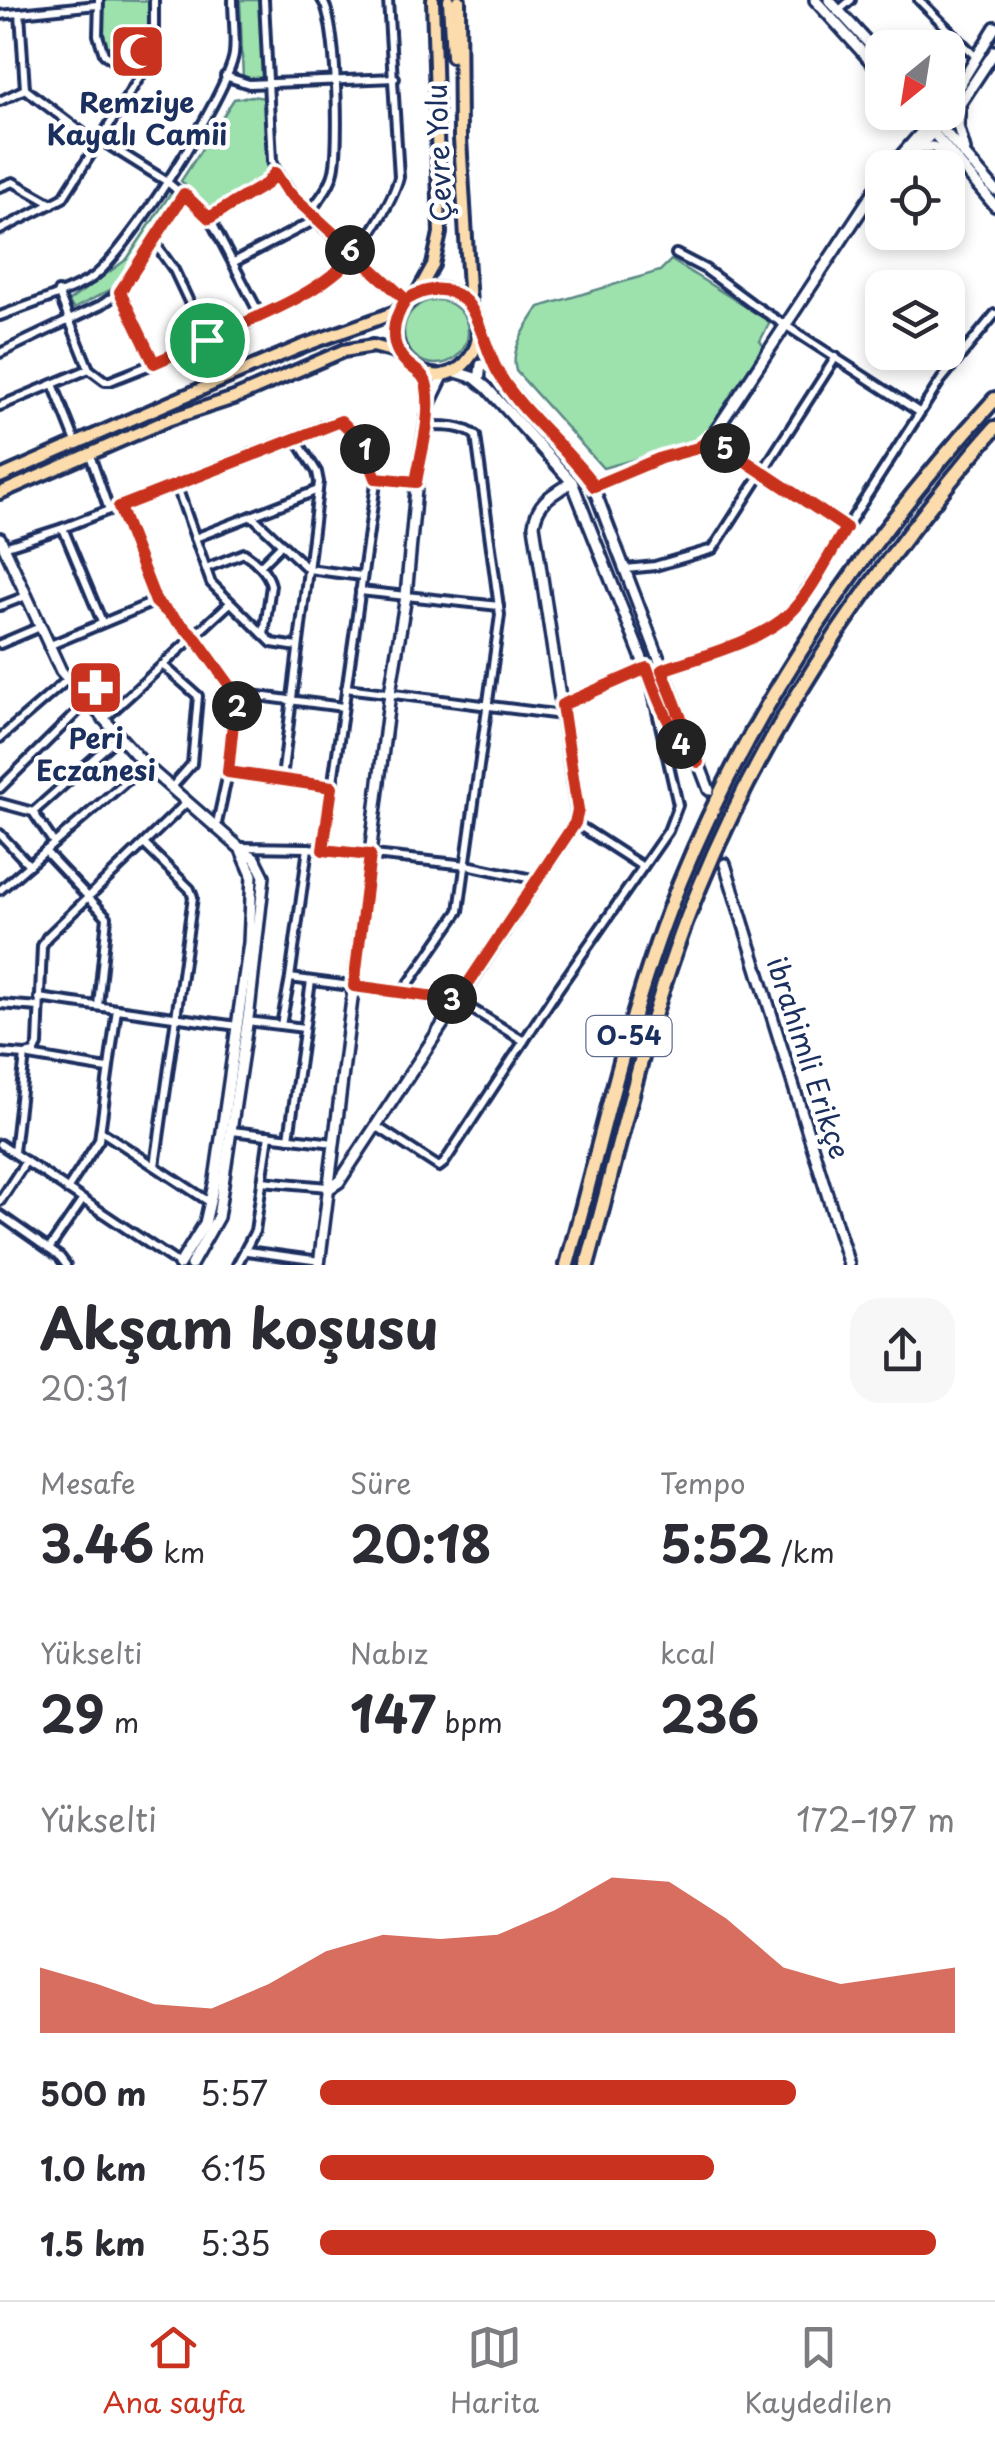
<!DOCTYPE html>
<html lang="tr">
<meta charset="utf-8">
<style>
:root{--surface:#fff;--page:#f7f7f7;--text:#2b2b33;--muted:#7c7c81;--line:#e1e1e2;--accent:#c8321e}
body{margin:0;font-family:"Playpen Sans",sans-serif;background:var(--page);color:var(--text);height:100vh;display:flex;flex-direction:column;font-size:38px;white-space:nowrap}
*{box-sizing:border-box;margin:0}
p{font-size:32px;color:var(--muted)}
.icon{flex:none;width:55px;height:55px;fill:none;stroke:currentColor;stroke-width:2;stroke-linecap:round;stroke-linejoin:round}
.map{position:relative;height:1265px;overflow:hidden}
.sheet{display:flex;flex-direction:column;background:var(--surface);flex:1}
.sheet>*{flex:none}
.needle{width:65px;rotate:210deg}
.fabs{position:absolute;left:865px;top:30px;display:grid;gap:20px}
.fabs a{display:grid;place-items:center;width:100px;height:100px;border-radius:20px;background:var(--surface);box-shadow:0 5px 15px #0003;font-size:50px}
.pin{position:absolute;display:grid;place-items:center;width:85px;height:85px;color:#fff;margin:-42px;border:5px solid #fff;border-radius:50%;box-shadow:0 2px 10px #0007}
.km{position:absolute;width:50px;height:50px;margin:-25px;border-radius:50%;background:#222;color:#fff;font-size:28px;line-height:50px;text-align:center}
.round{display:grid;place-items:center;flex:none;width:105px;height:105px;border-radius:30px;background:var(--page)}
.overview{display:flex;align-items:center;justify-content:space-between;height:170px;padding:0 40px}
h1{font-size:55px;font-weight:700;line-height:75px}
.figures{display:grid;grid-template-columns:repeat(3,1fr);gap:15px;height:170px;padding:10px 40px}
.figures div{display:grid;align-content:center}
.figures b{font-size:50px;font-weight:700}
.figures small{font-size:28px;font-weight:400}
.figures p{font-size:28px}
.chart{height:280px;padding:20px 40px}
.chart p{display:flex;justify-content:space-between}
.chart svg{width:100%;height:180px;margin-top:10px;fill:var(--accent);opacity:.7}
ul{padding:0 40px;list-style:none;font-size:32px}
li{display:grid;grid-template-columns:160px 120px 1fr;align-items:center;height:75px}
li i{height:25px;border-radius:12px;background:var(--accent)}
.tabs{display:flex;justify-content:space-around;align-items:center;height:140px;border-top:2px solid var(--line);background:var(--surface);font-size:28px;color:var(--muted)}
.tabs a{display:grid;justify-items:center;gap:5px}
.tabs .active{color:var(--accent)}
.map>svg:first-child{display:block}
</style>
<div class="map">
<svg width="995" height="1265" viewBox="0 0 995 1265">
<rect width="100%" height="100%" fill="#fff"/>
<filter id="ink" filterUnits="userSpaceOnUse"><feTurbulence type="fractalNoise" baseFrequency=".01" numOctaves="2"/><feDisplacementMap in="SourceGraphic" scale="20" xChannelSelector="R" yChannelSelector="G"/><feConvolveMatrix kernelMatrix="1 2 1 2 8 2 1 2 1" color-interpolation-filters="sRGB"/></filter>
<g filter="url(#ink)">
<g fill="#9de1ad" stroke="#5c8886" stroke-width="2.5">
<polygon points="103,0 149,1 148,43 132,37 123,55 104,43"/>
<polygon points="240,0 260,0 263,80 243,80"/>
<polygon points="252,96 265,98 268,172 261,180 211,209 181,181 234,99"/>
<polygon points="170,194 177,198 125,282 73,309 69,301 127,259"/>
<path d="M671 260 770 322 760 341 764 346 707 432 695 443 603 468 516 371C509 350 528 324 539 307L660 271Z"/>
<circle cx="436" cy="332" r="32"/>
</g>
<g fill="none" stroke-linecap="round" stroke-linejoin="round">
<polyline stroke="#d1d5df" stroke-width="9" stroke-dasharray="9 4.5" stroke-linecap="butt" points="709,790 725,864"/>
<defs>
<g id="street">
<polyline points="99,0 98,35 104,54 140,77"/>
<path d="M264 0 272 161C284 201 372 269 406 301"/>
<polyline points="919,0 976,57"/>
<polyline points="837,12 851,0"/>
<polyline points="20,13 25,89"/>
<polyline points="0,15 97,5"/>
<polyline points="225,76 249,84 395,78"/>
<polyline points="0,101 25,89 96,143"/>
<polyline points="99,139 166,181 209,217 260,315"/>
<polyline points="0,187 13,182 52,204"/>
<path d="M310 212C318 200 331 186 334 171 340 146 337 18 322 0"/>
<polyline points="209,217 266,183 275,173"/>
<polyline points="0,230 63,198 148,64 154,50 154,0"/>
<polyline points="154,242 174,270 207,340"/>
<polyline points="676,254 705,269 751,303 919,412"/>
<polyline points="234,262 317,219"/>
<polyline points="120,292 154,363"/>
<path d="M0 316C28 305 67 294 92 278 125 256 229 92 234 54 236 37 233 17 233 0"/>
<polyline points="0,353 101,305 120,292 184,194"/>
<path d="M89 369 105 381H110C183 352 279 316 341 269 361 253 393 201 399 177L388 0"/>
<polyline points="53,384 76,442"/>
<polyline points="0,406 89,369 58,292"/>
<polyline points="711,438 845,528"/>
<polyline points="90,455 109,510"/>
<polyline points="376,478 417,482"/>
<polyline points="176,484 211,583 272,643 298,647"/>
<polyline points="119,507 156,601 194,637 236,693 228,773 216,828"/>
<polyline points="252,516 308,569 362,576"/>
<polyline points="63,528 102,622"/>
<polyline points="195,538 318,490"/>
<path d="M4 547 63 528 331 423C356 418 375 461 376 483L323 851"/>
<polyline points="260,566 282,544"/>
<path d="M206 568 244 553C255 560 268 572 271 585L264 635"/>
<polyline points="626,569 655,566 713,549 836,357"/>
<polyline points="360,591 499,606"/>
<polyline points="0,606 26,596"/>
<polyline points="0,644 40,627"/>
<polyline points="48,646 156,601"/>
<polyline points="164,666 198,696 192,764 171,788"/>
<path d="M663 669C708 654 756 641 793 611L941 380 995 314"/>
<polyline points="346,688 562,715"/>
<polyline points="236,693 343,707"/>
<polyline points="562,705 647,668 648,672"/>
<polyline points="104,719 229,604"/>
<polyline points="0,738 68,679"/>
<polyline points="228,773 332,787"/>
<polyline points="282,778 319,482 317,472 295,437"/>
<polyline points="0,788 88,701"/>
<polyline points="0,803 33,812 54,843"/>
<polyline points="33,812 119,736"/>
<polyline points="575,823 643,867"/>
<polyline points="0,834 29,865"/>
<polyline points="144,844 190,889 193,897 155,1166"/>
<polyline points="241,847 308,848 467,865 537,880"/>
<polyline points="308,848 290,978 457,1000 524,1041"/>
<polyline points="45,851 107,917 98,1006"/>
<polyline points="0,890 145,765"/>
<path d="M403 992 459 911 500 615 476 436C463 425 442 426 426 426"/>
<polyline points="39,998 237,1026"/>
<polyline points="0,1004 39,1007"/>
<polyline points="247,1021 304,1028"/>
<polyline points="281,1025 290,978"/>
<polyline points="0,1053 25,1055"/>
<polyline points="30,1056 107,1069"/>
<polyline points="376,1126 439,1167 444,1163 558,989 668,831 678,805 653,694"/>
<polyline points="101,1131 211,1203"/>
<polyline points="232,1131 334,1143"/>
<polyline points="289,1138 311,981"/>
<polyline points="0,1144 179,1264"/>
<polyline points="14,1152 25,1055 34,1053 38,1045 42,946 47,937 187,802"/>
<polyline points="262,1181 328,1187"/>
<polyline points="67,1190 99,1140 117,1009"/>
<polyline points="0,1201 26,1161"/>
<polyline points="0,1215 60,1257 66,1265"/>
<polyline points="49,1249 82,1201"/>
<polyline points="247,1251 320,1261"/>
<polyline points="237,1265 255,1231 269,1135"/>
</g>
<g id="secondary">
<polyline points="815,0 882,74"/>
<polyline points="829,0 882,58"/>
<polyline points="948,104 995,27"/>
<polyline points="960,107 958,126 965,150"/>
<polyline points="916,112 995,206"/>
<polyline points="928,112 995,190"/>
<polyline points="918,147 933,147 948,154"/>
<polyline points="890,168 939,112"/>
<polyline points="899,168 960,104 995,51"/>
<path d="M480 333C500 397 556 432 593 486L709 790"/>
<polyline points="419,371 427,382 429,401"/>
<polyline points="453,371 475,378 487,388 572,482 660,704 682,747 695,760"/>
<polyline points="479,381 481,365 494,366"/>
<polyline points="593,486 661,457 698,448 711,438 882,179"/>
<polyline points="0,538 61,671 145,765 241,849 255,858 264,876 249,1011 218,1217 191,1265"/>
<polyline points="725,864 849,1265"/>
<path d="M330 1188 339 1182 575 823 577 810 534 525C537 501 553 494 572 482"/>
<polyline points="179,1265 205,1223 215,1180 249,943 252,875 242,852"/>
<polyline points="319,1265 390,693 406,596 417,478 429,405 444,374"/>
</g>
<g id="primary">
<polyline points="449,0 452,56"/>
<polyline points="459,0 460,139 470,304"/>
<polyline points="418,292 433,265 440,233 433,0"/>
<path d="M0 477C100 433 199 389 300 347 331 335 362 325 393 313 407 308 412 292 430 290 465 285 491 326 471 356 441 400 381 362 398 312"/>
<polyline points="0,493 170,419 234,398 343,351 373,346 399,353"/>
</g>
<g id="highway">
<path d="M567 1265C603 1136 630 1003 681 880 754 703 866 539 995 399"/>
<path d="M587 1265C622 1138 649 1008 700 886 769 718 876 565 995 428"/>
</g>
</defs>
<use href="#street" stroke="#1b2f5e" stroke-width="14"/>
<use href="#secondary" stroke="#1b2f5e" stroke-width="16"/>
<use href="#primary" stroke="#1b2f5e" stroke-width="18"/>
<use href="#highway" stroke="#1b2f5e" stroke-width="20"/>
<use href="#street" stroke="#fff" stroke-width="6"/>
<use href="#secondary" stroke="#fff" stroke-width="9"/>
<use href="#primary" stroke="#fcdcac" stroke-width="10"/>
<use href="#highway" stroke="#fcdcac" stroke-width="12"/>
</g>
</g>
<g fill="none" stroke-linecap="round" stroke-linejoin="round" filter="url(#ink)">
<defs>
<path id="route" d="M207 340C256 317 318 296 355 254L406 300C392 320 387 346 408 364 417 372 425 374 427 387 432 418 421 452 416 482L376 478 362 442 341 421 119 507 156 602 194 636 236 694 228 772 332 787 323 850 370 855 354 986 457 1000 575 823 578 810 562 705 647 668C659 703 672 736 698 762L662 670C701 656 760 642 790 613 811 593 830 553 846 528L711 438 698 448 661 458 594 486C566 446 524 416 499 374 487 355 479 311 463 299 444 284 424 289 406 300L286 190 275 173 266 184 209 218 184 194 120 292 154 363 207 340"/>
</defs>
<use href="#route" stroke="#fff" stroke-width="20"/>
<use href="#route" stroke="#c8321e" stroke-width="12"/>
</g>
<defs>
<symbol id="mosque-square" viewBox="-11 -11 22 22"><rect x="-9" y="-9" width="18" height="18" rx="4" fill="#c8321e" stroke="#fff"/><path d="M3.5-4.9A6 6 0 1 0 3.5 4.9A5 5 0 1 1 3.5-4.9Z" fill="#fff"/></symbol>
<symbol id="pharmacy-square" viewBox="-11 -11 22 22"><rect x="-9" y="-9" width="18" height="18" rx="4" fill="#c8321e" stroke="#fff"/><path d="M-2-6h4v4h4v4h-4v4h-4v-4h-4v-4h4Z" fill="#fff"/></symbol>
</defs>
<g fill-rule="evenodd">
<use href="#mosque-square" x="106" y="20" width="63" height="63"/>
<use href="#pharmacy-square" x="64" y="656" width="63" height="63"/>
</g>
<g text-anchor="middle" stroke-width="9" stroke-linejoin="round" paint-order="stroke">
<rect fill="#fff" stroke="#5f6d8e" stroke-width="2.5" x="586.5" y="1016" width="85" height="40" rx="8"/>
<g font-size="25" font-weight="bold" fill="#1b2f5e">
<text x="629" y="1045">O-54</text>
</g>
<g font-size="28" font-weight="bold" fill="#1b2f5e" stroke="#fff">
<text x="137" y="113">Remziye<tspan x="137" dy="32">Kayalı Camii</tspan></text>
<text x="96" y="749">Peri<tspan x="96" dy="32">Eczanesi</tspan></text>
</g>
<g font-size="28" fill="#1b2f5e" stroke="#fff">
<text transform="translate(439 153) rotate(-92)" y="10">Çevre Yolu</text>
<text transform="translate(808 1058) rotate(72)" y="10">ibrahimli Erikçe</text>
</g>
</g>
</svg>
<div class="fabs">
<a><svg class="needle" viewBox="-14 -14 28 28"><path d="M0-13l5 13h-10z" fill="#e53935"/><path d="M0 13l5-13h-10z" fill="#7c7c81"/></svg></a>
<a><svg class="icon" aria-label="locate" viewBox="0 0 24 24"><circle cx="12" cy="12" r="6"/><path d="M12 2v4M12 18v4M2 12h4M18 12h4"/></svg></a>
<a><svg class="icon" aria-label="layers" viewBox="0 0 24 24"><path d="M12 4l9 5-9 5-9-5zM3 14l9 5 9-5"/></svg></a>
</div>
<div class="pin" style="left:207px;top:340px;background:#1e9e55"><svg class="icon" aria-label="arrive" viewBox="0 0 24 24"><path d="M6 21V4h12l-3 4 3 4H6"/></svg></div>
<b class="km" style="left:365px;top:449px">1</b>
<b class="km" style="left:237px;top:706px">2</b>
<b class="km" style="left:452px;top:999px">3</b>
<b class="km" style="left:681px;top:744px">4</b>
<b class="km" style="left:725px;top:448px">5</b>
<b class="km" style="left:350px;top:250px">6</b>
</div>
<section class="sheet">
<div class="overview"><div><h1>Akşam koşusu</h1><p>20:31</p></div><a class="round"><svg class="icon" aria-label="share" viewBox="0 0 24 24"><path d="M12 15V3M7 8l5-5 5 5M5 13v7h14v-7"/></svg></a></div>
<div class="figures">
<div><p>Mesafe</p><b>3.46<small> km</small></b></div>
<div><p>Süre</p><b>20:18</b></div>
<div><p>Tempo</p><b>5:52<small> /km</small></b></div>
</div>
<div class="figures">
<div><p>Yükselti</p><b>29<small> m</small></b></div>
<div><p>Nabız</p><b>147<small> bpm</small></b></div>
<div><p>kcal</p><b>236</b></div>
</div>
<div class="chart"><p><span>Yükselti</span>172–197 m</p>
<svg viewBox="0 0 160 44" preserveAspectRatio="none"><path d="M0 44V28L10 32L20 37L30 38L40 32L50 24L60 20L70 21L80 20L90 14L100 6L110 7L120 16L130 28L140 32L150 30L160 28V44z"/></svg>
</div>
<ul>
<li><b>500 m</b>5:57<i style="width:75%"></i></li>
<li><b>1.0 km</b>6:15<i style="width:62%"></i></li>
<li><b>1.5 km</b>5:35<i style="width:97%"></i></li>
</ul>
</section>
<nav class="tabs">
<a class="active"><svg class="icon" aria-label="home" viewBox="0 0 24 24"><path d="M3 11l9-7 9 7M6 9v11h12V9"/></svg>Ana sayfa</a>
<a><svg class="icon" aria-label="map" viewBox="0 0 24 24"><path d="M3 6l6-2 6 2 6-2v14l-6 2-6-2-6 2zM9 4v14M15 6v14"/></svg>Harita</a>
<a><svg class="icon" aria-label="saved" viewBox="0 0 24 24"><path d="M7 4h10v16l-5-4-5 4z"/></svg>Kaydedilen</a>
</nav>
